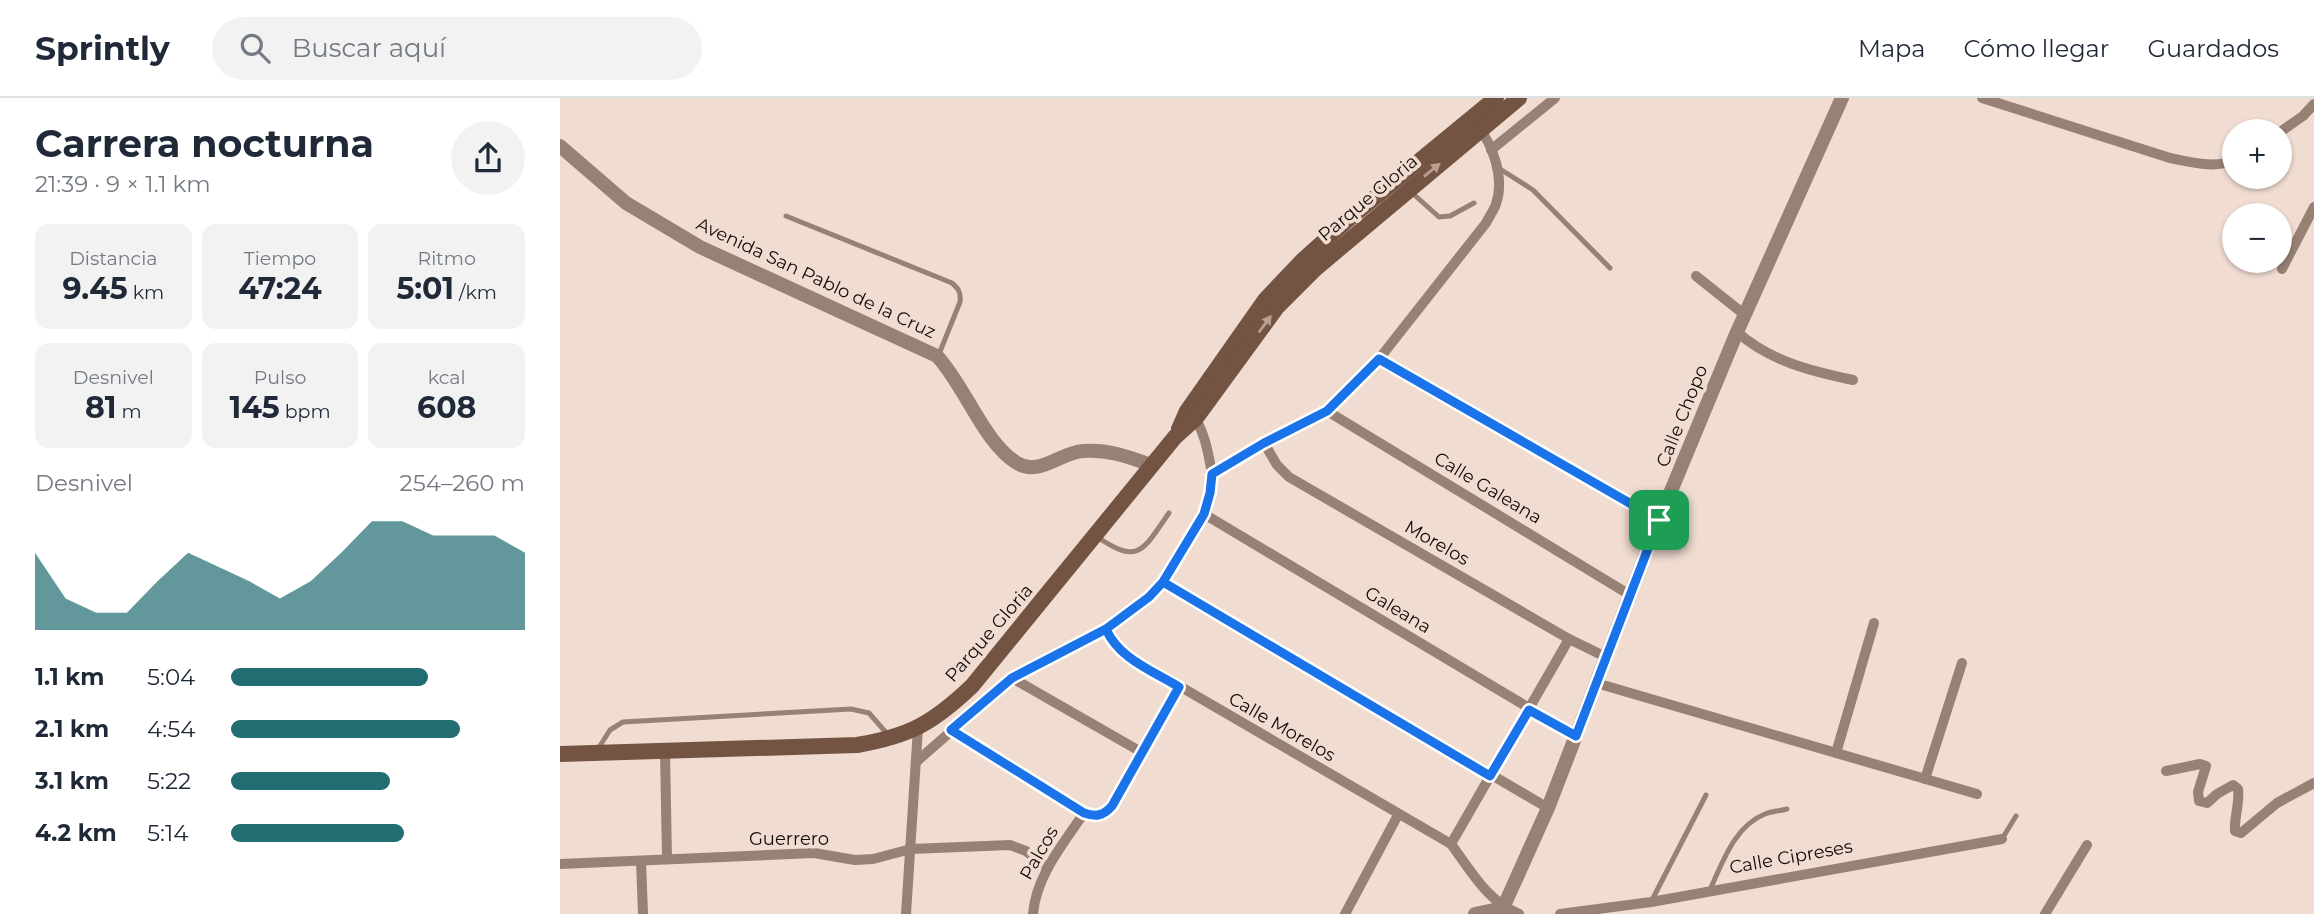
<!DOCTYPE html>
<html lang="es">
<meta charset="utf-8">
<style>
:root{--surface:#fff;--page:#f2f2f3;--text:#1f2937;--muted:#747a83;--line:#e0e1e3;--accent:#216d71}
body{margin:0;font-family:Montserrat,sans-serif;background:var(--page);color:var(--text);height:100vh;display:flex;flex-direction:column;font-size:26px;white-space:nowrap}
*{box-sizing:border-box;margin:0}
p{font-size:23px;color:var(--muted)}
.icon{flex:none;width:38px;height:38px;fill:none;stroke:currentColor;stroke-width:2;stroke-linecap:round;stroke-linejoin:round}
.map{position:relative;flex:1;overflow:hidden}
.drawer{display:flex;flex-direction:column;background:var(--surface);width:560px}
.drawer>*{flex:none}
.controls{position:absolute;left:1662px;top:21px;display:grid;gap:14px}
.controls a{display:grid;place-items:center;width:70px;height:70px;border-radius:50%;background:var(--surface);box-shadow:0 2px 5px #0004;font-size:35px}
.pin{position:absolute;display:grid;place-items:center;width:60px;height:60px;color:#fff;margin:-30px;border-radius:14px;box-shadow:0 4px 10px #0006}
.round{display:grid;place-items:center;flex:none;width:74px;height:74px;border-radius:37px;background:var(--page)}
.overview{display:flex;align-items:center;justify-content:space-between;height:119px;padding:0 35px}
h1{font-size:38px;font-weight:700;line-height:52px}
.stats{display:grid;grid-template-columns:repeat(3,1fr);gap:10px;height:119px;padding:7px 35px}
.stats div{display:grid;align-content:center;border-radius:14px;background:var(--page);text-align:center}
.stats b{font-size:30px;font-weight:700}
.stats small{font-size:19px;font-weight:400}
.stats p{font-size:19px}
.chart{height:196px;padding:14px 35px}
.chart p{display:flex;justify-content:space-between}
.chart svg{width:100%;height:126px;margin-top:7px;fill:var(--accent);opacity:.7}
ul{padding:0 35px;list-style:none;font-size:23px}
li{display:grid;grid-template-columns:112px 84px 1fr;align-items:center;height:52px}
li i{height:18px;border-radius:9px;background:var(--accent)}
header{display:flex;align-items:center;gap:42px;box-sizing:border-box;height:98px;padding:0 35px;background:var(--surface);border-bottom:2px solid var(--line)}
header strong{font-size:33px}
nav{display:flex;gap:38px;margin-inline-start:auto;font-size:24px}
.search{width:490px;height:63px;background:var(--page);display:flex;align-items:center;gap:18px;box-sizing:border-box;padding:0 24px;border-radius:38px;color:var(--muted);font-size:26px}
main{display:flex;flex:1;min-height:0}
.map>svg:first-child{display:block}
</style>
<header>
<strong>Sprintly</strong>
<div class="search"><svg class="icon" aria-label="search" viewBox="0 0 24 24"><circle cx="10" cy="10" r="6"/><path d="M15 15l6 6"/></svg>Buscar aquí</div>
<nav><a>Mapa</a><a>Cómo llegar</a><a>Guardados</a></nav>
</header>
<main>
<section class="drawer">
<div class="overview"><div><h1>Carrera nocturna</h1><p>21:39 · 9 × 1.1 km</p></div><a class="round"><svg class="icon" aria-label="share" viewBox="0 0 24 24"><path d="M12 15V3M7 8l5-5 5 5M5 13v7h14v-7"/></svg></a></div>
<div class="stats">
<div><p>Distancia</p><b>9.45<small> km</small></b></div>
<div><p>Tiempo</p><b>47:24</b></div>
<div><p>Ritmo</p><b>5:01<small> /km</small></b></div>
</div>
<div class="stats">
<div><p>Desnivel</p><b>81<small> m</small></b></div>
<div><p>Pulso</p><b>145<small> bpm</small></b></div>
<div><p>kcal</p><b>608</b></div>
</div>
<div class="chart"><p><span>Desnivel</span>254–260 m</p>
<svg viewBox="0 0 160 44" preserveAspectRatio="none"><path d="M0 44V17L10 33L20 38L30 38L40 27L50 17L60 22L70 27L80 33L90 27L100 17L110 6L120 6L130 11L140 11L150 11L160 17V44z"/></svg>
</div>
<ul>
<li><b>1.1 km</b>5:04<i style="width:67%"></i></li>
<li><b>2.1 km</b>4:54<i style="width:78%"></i></li>
<li><b>3.1 km</b>5:22<i style="width:54%"></i></li>
<li><b>4.2 km</b>5:14<i style="width:59%"></i></li>
</ul>
</section>
<div class="map">
<svg width="1754" height="816" viewBox="0 0 1754 816">
<rect width="100%" height="100%" fill="#f0dcd1"/>
<g fill="none" stroke-linecap="round" stroke-linejoin="round">
<g stroke="#978175" stroke-width="5">
<polyline points="940,71 973,92 1050,170"/>
<polyline points="850,93 879,119 890,118 914,105"/>
<path d="M226 118 392 185C399 191 401 195 400 204L379 256"/>
<path d="M536 438C579 468 583 452 609 415"/>
<polyline points="38,651 50,632 63,624 291,611 309,615 329,638"/>
<polyline points="1442,741 1456,718"/>
<path d="M1149 794C1162 766 1174 728 1205 716 1212 713 1220 713 1227 711"/>
<polyline points="1091,804 1146,697"/>
</g>
<g stroke="#978175" stroke-width="10">
<path d="M1422 0 1610 60C1631 64 1654 71 1675 62"/>
<polyline points="1720,34 1743,18 1754,6"/>
<polyline points="931,52 995,0"/>
<polyline points="1722,171 1754,109"/>
<polyline points="1136,178 1185,217"/>
<path d="M1177 234C1210 263 1250 273 1293 282"/>
<polyline points="819,261 1099,422"/>
<polyline points="767,313 1070,497"/>
<path d="M631 317C644 327 649 359 652 376"/>
<polyline points="704,345 717,367 729,379 1009,541 1046,559"/>
<polyline points="644,416 1016,638"/>
<polyline points="603,484 988,710"/>
<path d="M546 531 556 548 566 557 891 746C911 773 927 803 959 816"/>
<polyline points="452,580 583,655"/>
<polyline points="1036,585 1417,696"/>
<polyline points="392,632 524,715"/>
<polyline points="105,653 107,761"/>
<polyline points="1276,655 1314,525"/>
<path d="M356 664 452 580C501 547 562 532 601 486 610 475 617 462 624 450 639 424 649 407 652 376L704 345 767 313 819 261 926 125C929 119 934 112 936 106 945 80 933 47 917 27"/>
<path d="M1606 673 1640 666 1646 668 1638 694 1639 703 1647 705 1657 696 1673 687 1678 691C1680 705 1674 719 1675 733L1681 735 1717 705 1754 685"/>
<polyline points="1365,681 1402,565"/>
<polyline points="891,746 1009,541"/>
<polyline points="81,763 83,816"/>
<polyline points="0,766 254,755 295,762 313,761 351,751 450,747 466,753 488,770"/>
<polyline points="346,816 358,630"/>
<path d="M473 816C476 778 503 746 524 715 536 719 543 718 553 708L619 589"/>
<polyline points="785,816 838,717"/>
<polyline points="1000,816 1091,804 1442,741"/>
<polyline points="1485,816 1527,747"/>
</g>
<g stroke="#978175" stroke-width="14">
<path d="M0 48 66 105 140 149 377 258C405 288 424 345 457 365 479 379 501 354 523 353 548 351 569 359 591 367"/>
<polyline points="915,816 943,810 988,710 1099,422 1177,234 1282,0"/>
</g>
<g stroke="#735442" stroke-width="16">
<polyline points="619,331 627,313 705,202 743,162 790,120 936,0"/>
<path d="M0 656 297 647C350 638 373 625 412 588L615 339 636 320 717 209 755 171 959 0"/>
</g>
</g>
<defs><path id="oneway-solid" d="M-6-.8H1V-3.2L6.5 0L1 3.2V.8H-6Z" transform="scale(1.75)"/></defs>
<g fill="#b89f91">
<use href="#oneway-solid" transform="translate(872 72) rotate(-39)"/>
<use href="#oneway-solid" transform="translate(705 226) rotate(-54)"/>
</g>
<g fill="none" stroke-linecap="round" stroke-linejoin="round">
<defs>
<path id="route" d="M1099 422 819 261 767 313 704 345 652 376 650 395 644 416 603 484 589 499 546 531 452 580 391 632 524 715C536 719 543 718 552 708L619 589C593 573 558 560 546 531L589 499 603 484 930 678 969 612 1016 638 1099 422"/>
</defs>
<use href="#route" stroke="#fff" stroke-width="14"/>
<use href="#route" stroke="#1a73e8" stroke-width="9"/>
</g>
<g text-anchor="middle" stroke-width="7" stroke-linejoin="round" paint-order="stroke">
<g font-size="18" fill="#110b07" stroke="#f0dcd1">
<text transform="translate(808 100) rotate(-40)" y="6">Parque Gloria</text>
<text transform="translate(256 180) rotate(25)" y="6">Avenida San Pablo de la Cruz</text>
<text transform="translate(1122 318) rotate(-68)" y="6">Calle Chopo</text>
<text transform="translate(928 390) rotate(31)" y="6">Calle Galeana</text>
<text transform="translate(877 445) rotate(30)" y="6">Morelos</text>
<text transform="translate(838 512) rotate(31)" y="6">Galeana</text>
<text transform="translate(429 535) rotate(-49)" y="6">Parque Gloria</text>
<text transform="translate(722 629) rotate(30)" y="6">Calle Morelos</text>
<text x="229" y="747">Guerrero</text>
<text transform="translate(479 755) rotate(-60)" y="6">Palcos</text>
<text transform="translate(1231 759) rotate(-10)" y="6">Calle Cipreses</text>
</g>
</g>
</svg>
<div class="controls">
<a>+</a>
<a>−</a>
</div>
<div class="pin" style="left:1099px;top:422px;background:#1e9e55"><svg class="icon" aria-label="arrive" viewBox="0 0 24 24"><path d="M6 21V4h12l-3 4 3 4H6"/></svg></div>
</div>
</main>
